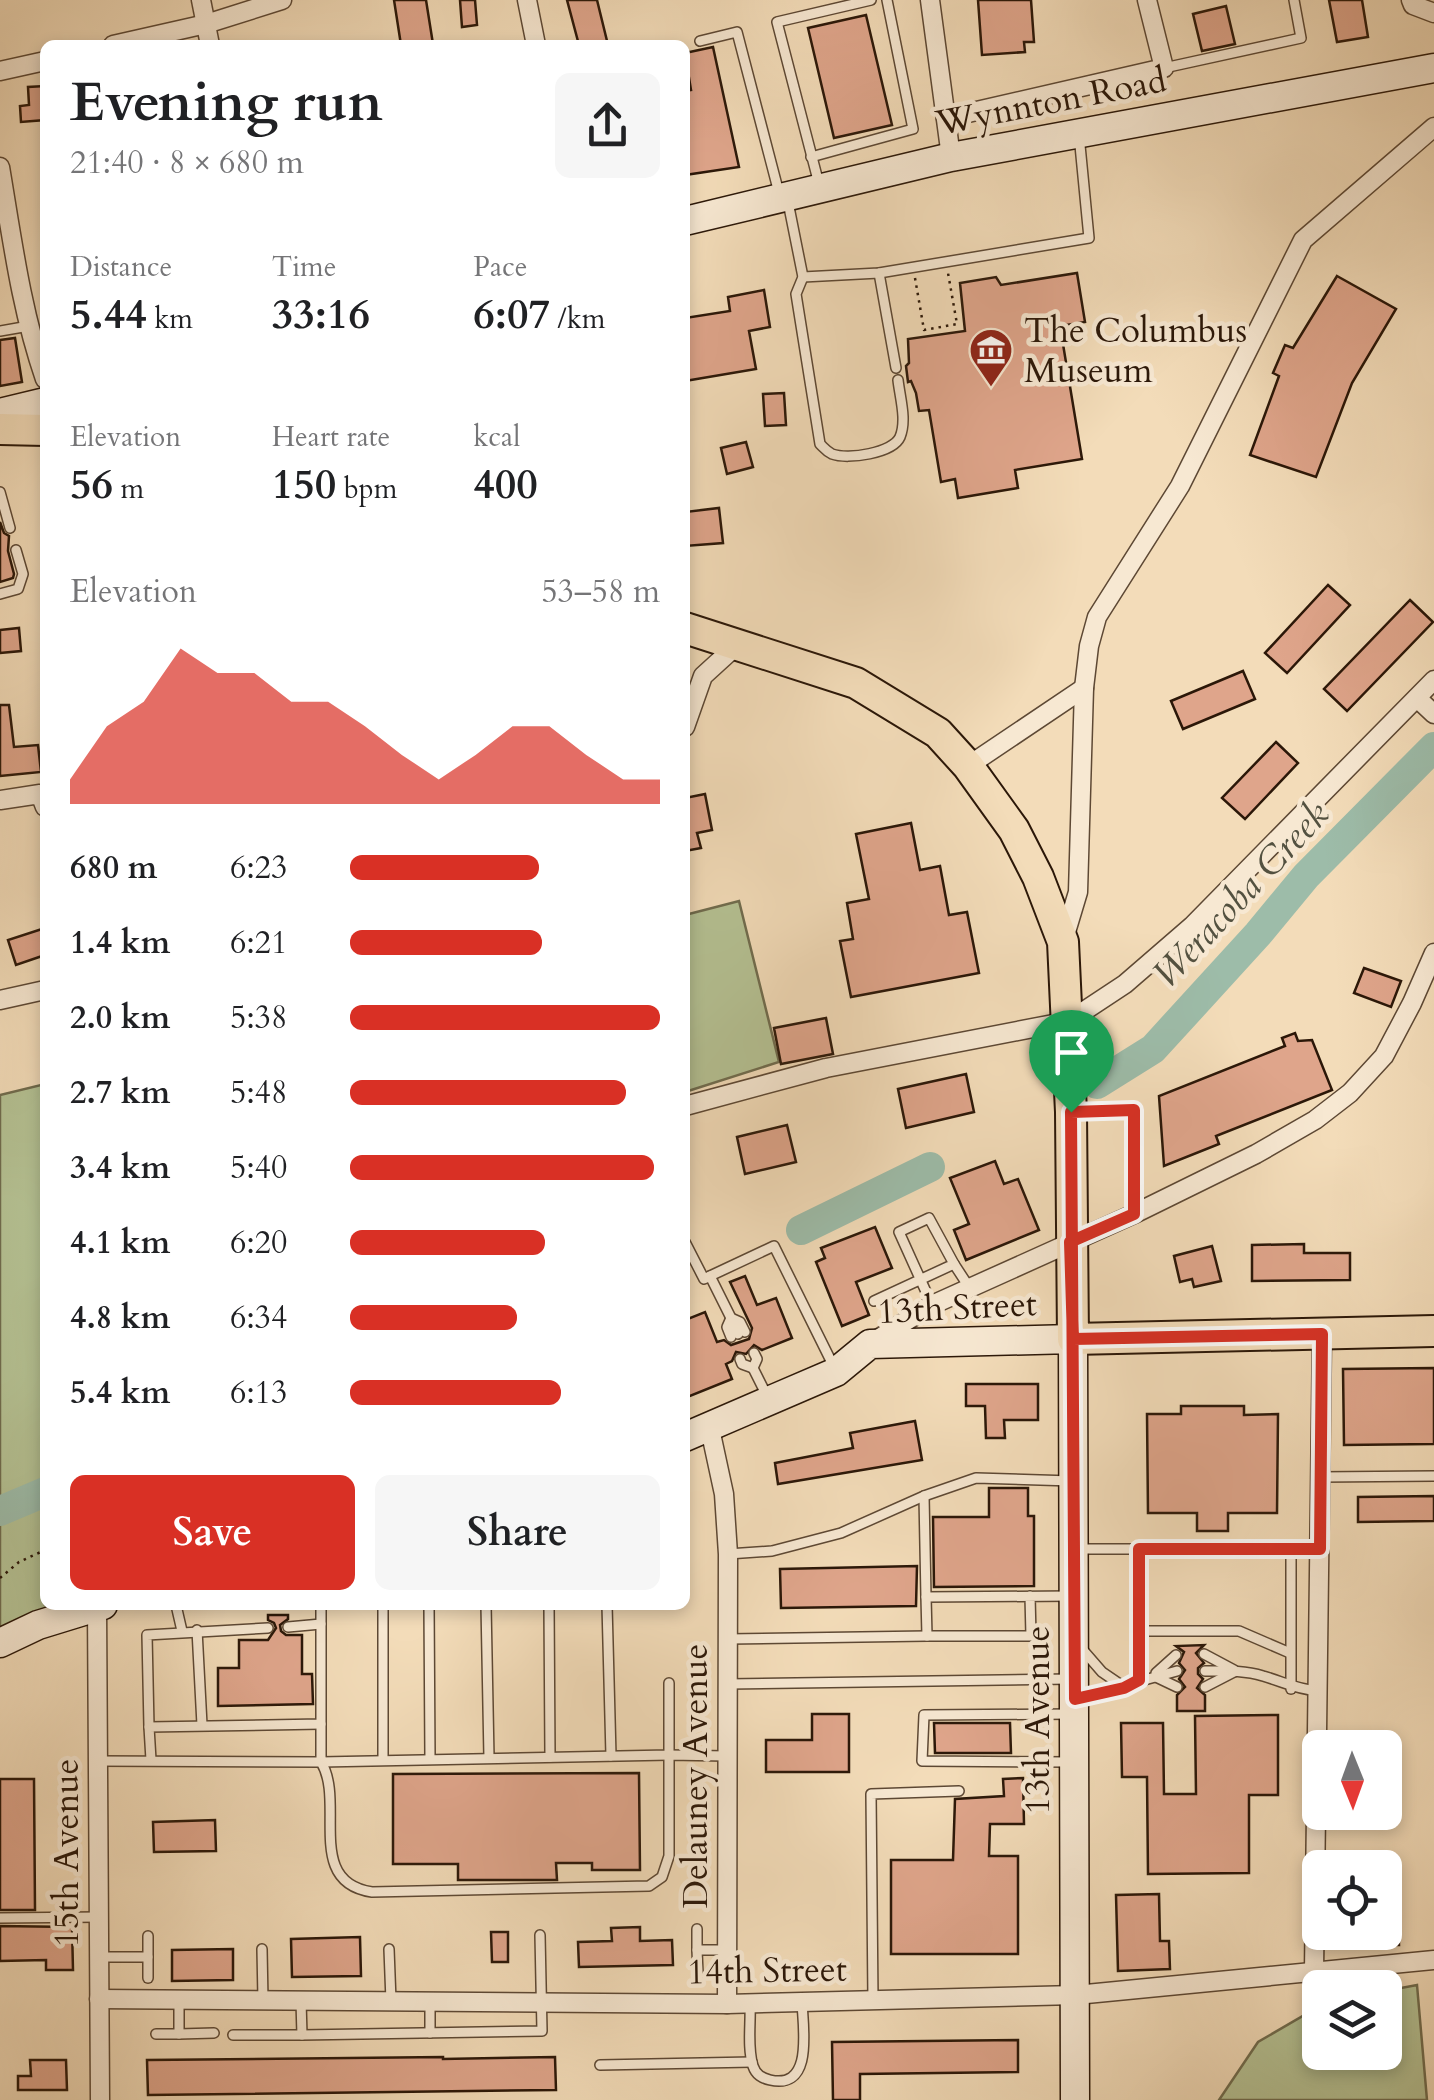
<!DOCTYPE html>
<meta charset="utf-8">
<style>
:root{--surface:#fff;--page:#f6f6f6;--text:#202124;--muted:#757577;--accent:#d93025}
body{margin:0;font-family:Cardo,serif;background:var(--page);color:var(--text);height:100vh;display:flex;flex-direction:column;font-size:38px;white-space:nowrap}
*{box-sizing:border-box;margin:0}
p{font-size:32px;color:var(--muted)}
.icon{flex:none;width:55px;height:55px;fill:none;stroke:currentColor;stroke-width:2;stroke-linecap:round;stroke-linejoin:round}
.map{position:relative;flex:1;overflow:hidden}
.side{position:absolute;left:40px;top:40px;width:650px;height:1570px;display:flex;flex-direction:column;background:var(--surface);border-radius:15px;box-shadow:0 5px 15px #0003}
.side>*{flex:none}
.needle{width:65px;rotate:179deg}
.fabs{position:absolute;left:1302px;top:1730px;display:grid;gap:20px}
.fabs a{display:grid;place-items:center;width:100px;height:100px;border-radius:15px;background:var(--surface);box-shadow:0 5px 15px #0003;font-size:50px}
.pin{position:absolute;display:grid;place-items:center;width:85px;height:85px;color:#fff;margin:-102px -42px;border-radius:50% 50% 50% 0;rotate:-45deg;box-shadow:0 0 10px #0007}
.pin .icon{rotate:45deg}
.round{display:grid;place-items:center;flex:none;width:105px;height:105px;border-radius:15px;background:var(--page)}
.summary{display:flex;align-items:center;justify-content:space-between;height:170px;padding:0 30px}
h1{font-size:55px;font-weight:700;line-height:75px}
.metrics{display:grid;grid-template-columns:repeat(3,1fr);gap:15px;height:170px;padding:10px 30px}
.metrics div{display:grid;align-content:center}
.metrics b{font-size:42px;font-weight:700}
.metrics small{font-size:28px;font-weight:400}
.metrics p{font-size:28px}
.chart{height:280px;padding:20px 30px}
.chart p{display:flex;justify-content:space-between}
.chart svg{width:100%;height:180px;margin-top:10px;fill:var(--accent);opacity:.7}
.primary-button{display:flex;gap:20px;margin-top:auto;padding:20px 30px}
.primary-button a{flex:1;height:115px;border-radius:15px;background:var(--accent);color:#fff;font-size:40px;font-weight:700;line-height:115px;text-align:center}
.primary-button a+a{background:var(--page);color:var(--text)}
ul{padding:0 30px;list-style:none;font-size:32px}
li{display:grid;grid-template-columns:160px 120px 1fr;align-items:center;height:75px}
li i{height:25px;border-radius:12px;background:var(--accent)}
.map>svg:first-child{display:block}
</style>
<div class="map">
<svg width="1434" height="2100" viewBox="0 0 1434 2100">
<rect width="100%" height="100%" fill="#f3dcb9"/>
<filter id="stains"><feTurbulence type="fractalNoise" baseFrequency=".002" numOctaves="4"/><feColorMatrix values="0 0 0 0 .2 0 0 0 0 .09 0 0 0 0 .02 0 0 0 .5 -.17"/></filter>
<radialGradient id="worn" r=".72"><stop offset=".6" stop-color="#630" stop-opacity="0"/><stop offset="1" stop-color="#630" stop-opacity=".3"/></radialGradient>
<g fill="#b5c294" stroke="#706c4e" stroke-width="2.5">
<polygon points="739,901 779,1062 685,1092 685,915"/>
<polygon points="45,1084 45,1605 70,1605 0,1636 0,1095"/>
<polygon points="1417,1985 1427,2100 1219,2100 1258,2042 1320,2006 1320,2052 1385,2052 1385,1991"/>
</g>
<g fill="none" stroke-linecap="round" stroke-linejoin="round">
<g stroke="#9dbca9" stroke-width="30">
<polyline points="1097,1084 1153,1049 1258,934 1306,876 1434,747"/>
<polyline points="801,1230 930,1167"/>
<polyline points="0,1511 45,1492"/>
</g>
</g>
<g fill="#dfa58b" stroke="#2b1708" stroke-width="2.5">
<polygon points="394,0 426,0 433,44 401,45"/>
<polygon points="460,0 475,0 477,25 462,27"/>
<polygon points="567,0 597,0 608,45 579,45"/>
<polygon points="978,0 1031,0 1034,42 1024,42 1025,52 982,55"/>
<polygon points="1329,0 1362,0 1368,37 1337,42"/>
<polygon points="1226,6 1235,44 1202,51 1193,14"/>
<polygon points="866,15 892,125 834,138 808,28"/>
<polygon points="713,47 739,167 685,175 685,91 691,90 685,53"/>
<polygon points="45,86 45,120 21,122 20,106 29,105 28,87"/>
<polygon points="1077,273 1085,322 1060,326 1082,459 1015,470 1018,488 958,498 955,479 941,482 929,410 919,411 916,393 911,381 908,382 906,366 909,363 908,339 965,331 960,283 996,277 1001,285"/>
<polygon points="1337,276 1396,309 1352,383 1316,477 1250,455 1279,376 1273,373 1285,345 1293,348"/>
<polygon points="764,290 770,327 749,331 756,369 685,381 685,318 730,311 728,297"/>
<polygon points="15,338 22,382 0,386 0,340"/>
<polygon points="784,393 786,425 765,426 763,394"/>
<polygon points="746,442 753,467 727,474 721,448"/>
<polygon points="719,508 723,543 685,546 685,512"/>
<polygon points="0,522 4,533 9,536 8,551 14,574 13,578 0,582"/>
<polygon points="1328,585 1350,605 1287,673 1265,653"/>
<polygon points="1410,600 1433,622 1347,711 1324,689"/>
<polygon points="19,628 21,651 0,653 0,630"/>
<polygon points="1243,671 1255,699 1183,729 1171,701"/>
<polygon points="0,705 9,705 14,747 38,745 41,772 0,776"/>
<polygon points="1276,742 1298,763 1245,819 1222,798"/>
<polygon points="705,794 712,830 697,833 701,848 685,851 685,798"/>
<polygon points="911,823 920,870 940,866 949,915 967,912 979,973 851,997 840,941 853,939 847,903 869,899 856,834"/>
<polygon points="45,928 45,955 16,965 8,940"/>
<polygon points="1364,968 1401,981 1391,1007 1354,993"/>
<polygon points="826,1018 833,1054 781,1064 774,1028"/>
<polygon points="1295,1033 1298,1041 1312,1040 1332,1090 1216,1136 1219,1144 1164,1166 1159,1096 1285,1046 1282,1038"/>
<polygon points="966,1074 974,1112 906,1128 898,1089"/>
<polygon points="787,1125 796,1162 745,1174 737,1137"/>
<polygon points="995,1161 1004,1184 1018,1179 1039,1230 966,1260 954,1230 969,1224 950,1178"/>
<polygon points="875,1227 892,1268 856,1282 869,1315 842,1326 816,1262 825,1258 821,1248"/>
<polygon points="1304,1244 1304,1253 1350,1253 1350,1280 1252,1281 1252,1245"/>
<polygon points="1212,1246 1221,1281 1194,1287 1192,1279 1180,1282 1174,1256"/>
<polygon points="745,1276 757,1305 776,1298 792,1338 762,1350 754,1345 746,1354 736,1352 732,1361 726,1364 732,1379 685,1398 685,1320 705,1312 717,1342 724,1340 731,1345 749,1339 752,1328 730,1282"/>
<polygon points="1434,1368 1434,1444 1344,1445 1343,1369"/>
<polygon points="966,1384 1038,1384 1038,1420 1004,1420 1005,1438 986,1438 985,1406 966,1406"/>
<polygon points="1181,1406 1244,1406 1244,1415 1278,1414 1277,1513 1228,1513 1228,1531 1197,1531 1197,1513 1148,1513 1147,1414 1181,1414"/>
<polygon points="915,1421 922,1460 778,1484 775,1463 853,1448 850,1433"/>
<polygon points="989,1488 1028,1488 1028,1516 1034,1516 1034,1586 934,1587 933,1517 989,1517"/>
<polygon points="1434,1496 1434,1521 1358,1522 1358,1497"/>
<polygon points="917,1566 916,1606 781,1608 780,1569"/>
<polygon points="268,1615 288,1615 288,1619 280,1625 281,1631 286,1635 302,1635 302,1674 312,1674 313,1704 218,1706 218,1668 239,1668 239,1640 268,1640 276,1628 274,1623 268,1620"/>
<polygon points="1204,1645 1196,1653 1204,1663 1198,1668 1198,1674 1203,1679 1197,1688 1205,1695 1205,1711 1177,1711 1177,1695 1185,1687 1179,1679 1185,1670 1179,1663 1184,1652 1176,1646"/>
<polygon points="812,1714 849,1714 849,1772 766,1772 766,1740 812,1740"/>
<polygon points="1278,1715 1278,1795 1249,1795 1249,1873 1148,1874 1147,1777 1122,1777 1121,1723 1163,1723 1164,1794 1196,1794 1195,1716"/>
<polygon points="934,1723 1010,1723 1011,1753 935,1753"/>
<polygon points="639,1773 640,1870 592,1870 592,1863 556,1863 557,1880 458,1880 458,1864 393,1864 393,1774"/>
<polygon points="1023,1778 1024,1824 990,1824 989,1856 1018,1856 1018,1954 891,1954 891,1860 953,1860 955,1799 1004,1796 1003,1779"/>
<polygon points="0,1779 34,1779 35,1910 0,1910"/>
<polygon points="215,1820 216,1851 154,1852 153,1822"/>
<polygon points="1159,1894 1160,1941 1169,1941 1170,1969 1118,1971 1116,1895"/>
<polygon points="1398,1910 1399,1945 1385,1945 1385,1911"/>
<polygon points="0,1926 72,1927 73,1970 46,1970 46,1960 0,1961"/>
<polygon points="640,1927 640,1941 672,1940 673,1965 579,1967 578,1942 612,1941 611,1928"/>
<polygon points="491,1932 508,1932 508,1962 492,1962"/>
<polygon points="360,1937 361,1976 292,1977 291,1939"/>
<polygon points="233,1949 233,1980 172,1981 172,1950"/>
<polygon points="1018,2040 1018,2072 860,2074 860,2100 833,2100 832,2042"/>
<polygon points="443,2057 443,2059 555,2057 556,2090 148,2095 147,2060"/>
<polygon points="30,2060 66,2060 67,2090 18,2090 18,2076 31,2076"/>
</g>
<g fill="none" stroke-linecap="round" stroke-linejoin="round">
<defs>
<g id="lane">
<polyline points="700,41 737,32 779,193"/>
<polyline points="1164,68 1301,38 1294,0"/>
<polyline points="811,157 913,129 887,0"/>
<polyline points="819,184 777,22 871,0"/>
<path d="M788 202 803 277 796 294 820 444C825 449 826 451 832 454 848 460 893 453 900 437 907 420 900 398 898 380"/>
<polyline points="879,273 896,368"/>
<polyline points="803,277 879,273 1089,238 1079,135"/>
<polyline points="0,331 29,326"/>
<polyline points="0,492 10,528"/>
<polyline points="0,594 18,589 23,574 16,550"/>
<polyline points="1075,1112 1134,1110 1134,1214"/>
<polyline points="685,1242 704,1279 710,1276 731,1318 740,1322 745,1332"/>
<polyline points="954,1264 969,1287"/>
<polyline points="710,1276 774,1246 835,1369"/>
<polyline points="874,1301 954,1264 929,1218 899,1232 932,1305"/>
<polyline points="731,1318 727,1327 731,1337"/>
<polyline points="731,1318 738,1334"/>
<polyline points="754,1353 757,1359 753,1368 767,1396"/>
<polyline points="740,1359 742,1364 753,1368"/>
<polyline points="1321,1477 1434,1476"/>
<polyline points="924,1496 926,1597"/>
<polyline points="1078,1549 1320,1549"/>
<polyline points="1139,1549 1139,1680"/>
<polyline points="728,1554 772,1551 841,1533 924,1496 976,1478 1072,1481"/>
<polyline points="1030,1596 1031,1636 927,1636 926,1597 1072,1596"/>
<polyline points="176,1605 182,1631"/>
<polyline points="383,1605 383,1760"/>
<polyline points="429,1605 430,1759"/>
<polyline points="486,1605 489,1758"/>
<polyline points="549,1605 550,1757"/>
<polyline points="607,1605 611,1756"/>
<polyline points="288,1627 321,1624"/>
<polyline points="197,1630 202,1725"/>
<polyline points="1139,1631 1239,1631 1290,1653"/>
<polyline points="728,1639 927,1636"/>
<polyline points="1082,1649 1102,1672 1124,1687"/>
<polyline points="1204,1654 1234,1670"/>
<path d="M1205 1671C1224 1671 1244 1670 1263 1676 1284 1682 1295 1689 1318 1691"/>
<polyline points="1156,1673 1176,1655"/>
<polyline points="1156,1677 1177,1687"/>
<polyline points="728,1684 1070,1679"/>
<polyline points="1205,1687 1234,1672"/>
<polyline points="1291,1689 1291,1549"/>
<polyline points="1079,1698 1177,1671"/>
<polyline points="1072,1714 924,1715 922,1761 1072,1762"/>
<polyline points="321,1724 321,1762 669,1755 669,1683"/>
<polyline points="149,1727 147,1635 268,1628"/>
<polyline points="151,1760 149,1727 321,1724 321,1605"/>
<path d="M98 1761 321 1762C346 1802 304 1882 372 1892L649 1886 662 1877 669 1856V1755L726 1756"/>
<polyline points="0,1918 99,1917"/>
<polyline points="148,1936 148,1978"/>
<polyline points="262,1949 263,2000"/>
<polyline points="389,1949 391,2001"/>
<polyline points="697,1950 697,1929"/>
<polyline points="99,1957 148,1957"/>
<polyline points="698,1974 697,1950 728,1950"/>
<polyline points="873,2001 871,1794 959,1791"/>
<polyline points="430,2002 430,2033"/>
<path d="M750 2004C751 2023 747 2048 753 2066 756 2075 762 2078 770 2080 814 2090 803 2028 802 2002"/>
<polyline points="156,2034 179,2034 179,1999"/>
<polyline points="179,2034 214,2033"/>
<polyline points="233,2035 302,2035 301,2001"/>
<polyline points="302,2035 542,2031 540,1935"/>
<polyline points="600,2065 752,2062"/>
</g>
<g id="street">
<polyline points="201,0 210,45"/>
<polyline points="527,0 536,45"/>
<polyline points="930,0 951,157"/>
<polyline points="1411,0 1413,5 1434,13"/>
<polyline points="113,45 206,24 282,0"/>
<polyline points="0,71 45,61"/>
<polyline points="946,118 1164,68 1147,0"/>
<path d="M0 167C12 238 21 310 45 379"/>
<polyline points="1417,698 1434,714"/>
<polyline points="685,727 703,676 737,645"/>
<polyline points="968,766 1084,688"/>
<polyline points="0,800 40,794 45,807"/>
<polyline points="1063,942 1078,892 1084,688 1089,646 1097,617 1180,486 1303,240 1434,127"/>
<polyline points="0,1000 45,990"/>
<polyline points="685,1106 826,1068 1069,1021 1125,984 1192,926 1434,680"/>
<polyline points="873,1342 932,1305 1134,1214 1256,1154 1315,1120 1350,1093 1384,1056 1412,1003 1434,953"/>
<polyline points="710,1429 724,1494 728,1554 727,2004"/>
<polyline points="97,1606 100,2100"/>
<polyline points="1314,1972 1322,1334"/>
<polyline points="99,1999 727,2004 1076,1995 1434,1960"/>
</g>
<g id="secondary">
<polyline points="685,221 951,157 1434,68"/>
<polyline points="0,413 45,402"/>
<polyline points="685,1437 836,1372 870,1344 1073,1339 1075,2100"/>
<polyline points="0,1643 38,1625 103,1605"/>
</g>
<g id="primary">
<polyline points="0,429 45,430"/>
<polyline points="685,628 856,683 938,733 968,766 1014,830 1038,877 1063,942 1071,1112 1073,1339 1434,1331"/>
</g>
</defs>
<use href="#lane" stroke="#5d4834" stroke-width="12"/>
<use href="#street" stroke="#5d4834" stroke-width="21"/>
<use href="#secondary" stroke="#2b1708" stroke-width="31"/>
<use href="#primary" stroke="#2b1708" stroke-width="34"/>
<g stroke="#2b1708" stroke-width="2.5" stroke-dasharray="2.5 5" stroke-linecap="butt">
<polyline points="915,278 924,330 957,324 948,273"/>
<polyline points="0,1578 19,1562 45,1550"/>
</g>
<use href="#lane" stroke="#f7e8d2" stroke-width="9"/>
<use href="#street" stroke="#f7e8d2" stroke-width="18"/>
<use href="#secondary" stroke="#f7e8d2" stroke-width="28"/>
<use href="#primary" stroke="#f3dcb9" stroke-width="30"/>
</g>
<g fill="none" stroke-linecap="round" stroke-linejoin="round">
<defs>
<polyline id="route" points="1071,1112 1075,1699 1124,1688 1139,1680 1139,1549 1320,1549 1322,1334 1073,1339 1070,1242 1134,1214 1134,1110 1071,1112"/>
</defs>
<use href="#route" stroke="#fff" stroke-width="20"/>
<use href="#route" stroke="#d93025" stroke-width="12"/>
</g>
<defs>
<symbol id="museum-pin" viewBox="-11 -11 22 30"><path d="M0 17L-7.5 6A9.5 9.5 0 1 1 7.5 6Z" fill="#8f2418" stroke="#f7e8d2"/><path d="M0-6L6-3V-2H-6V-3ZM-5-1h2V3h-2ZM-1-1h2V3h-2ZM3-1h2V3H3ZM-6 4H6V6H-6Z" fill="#fff"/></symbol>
</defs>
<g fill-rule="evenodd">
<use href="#museum-pin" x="966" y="325" width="50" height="68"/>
</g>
<g text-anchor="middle" stroke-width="9" stroke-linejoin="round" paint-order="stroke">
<g font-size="35" fill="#2b1708" stroke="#f7e8d2">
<text transform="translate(1051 101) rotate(-11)" y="12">Wynnton Road</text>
<text transform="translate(957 1307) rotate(-3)" y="12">13th Street</text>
<text transform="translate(1037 1720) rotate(-90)" y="12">13th Avenue</text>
<text transform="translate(695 1776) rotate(-90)" y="12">Delauney Avenue</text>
<text transform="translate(66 1853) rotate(-90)" y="12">15th Avenue</text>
<text transform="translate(767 1970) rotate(-1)" y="12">14th Street</text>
</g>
<g font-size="35" fill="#2b1708" stroke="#f7e8d2" text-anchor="start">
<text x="1024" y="342">The Columbus<tspan x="1024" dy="40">Museum</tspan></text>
</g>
<g font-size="38" font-style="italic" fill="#535140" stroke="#f7e8d2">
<text transform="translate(1240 894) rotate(-47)" y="13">Weracoba Creek</text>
</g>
</g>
<rect width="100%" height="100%" filter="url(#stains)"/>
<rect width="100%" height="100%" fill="url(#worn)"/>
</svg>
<div class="fabs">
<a><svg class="needle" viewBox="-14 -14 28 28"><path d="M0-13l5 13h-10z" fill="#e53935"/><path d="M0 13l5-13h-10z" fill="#757577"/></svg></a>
<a><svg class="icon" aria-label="locate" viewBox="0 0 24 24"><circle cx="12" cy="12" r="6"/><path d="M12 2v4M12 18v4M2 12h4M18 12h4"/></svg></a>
<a><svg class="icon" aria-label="layers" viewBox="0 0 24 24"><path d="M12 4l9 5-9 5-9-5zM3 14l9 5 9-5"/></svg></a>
</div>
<div class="pin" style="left:1071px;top:1112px;background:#1e9e55"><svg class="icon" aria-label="arrive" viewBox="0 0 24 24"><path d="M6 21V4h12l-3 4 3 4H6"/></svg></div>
<section class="side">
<div class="summary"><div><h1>Evening run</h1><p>21:40 · 8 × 680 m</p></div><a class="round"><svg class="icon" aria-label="share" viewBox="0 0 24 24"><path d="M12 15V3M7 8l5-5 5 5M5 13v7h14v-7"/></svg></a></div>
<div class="metrics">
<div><p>Distance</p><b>5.44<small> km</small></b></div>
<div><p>Time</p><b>33:16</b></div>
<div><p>Pace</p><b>6:07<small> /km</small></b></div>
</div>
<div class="metrics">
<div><p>Elevation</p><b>56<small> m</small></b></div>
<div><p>Heart rate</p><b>150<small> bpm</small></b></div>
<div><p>kcal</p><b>400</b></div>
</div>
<div class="chart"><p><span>Elevation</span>53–58 m</p>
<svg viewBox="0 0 160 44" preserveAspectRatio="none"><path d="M0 44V38L10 25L20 19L30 6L40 12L50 12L60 19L70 19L80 25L90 32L100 38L110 32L120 25L130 25L140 32L150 38L160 38V44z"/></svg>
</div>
<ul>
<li><b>680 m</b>6:23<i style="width:61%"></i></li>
<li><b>1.4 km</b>6:21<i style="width:62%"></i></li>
<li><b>2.0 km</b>5:38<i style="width:100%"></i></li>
<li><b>2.7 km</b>5:48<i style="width:89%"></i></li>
<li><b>3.4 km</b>5:40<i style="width:98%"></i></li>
<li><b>4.1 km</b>6:20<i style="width:63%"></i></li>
<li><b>4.8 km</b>6:34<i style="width:54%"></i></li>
<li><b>5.4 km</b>6:13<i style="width:68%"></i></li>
</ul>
<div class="primary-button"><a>Save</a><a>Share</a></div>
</section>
</div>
